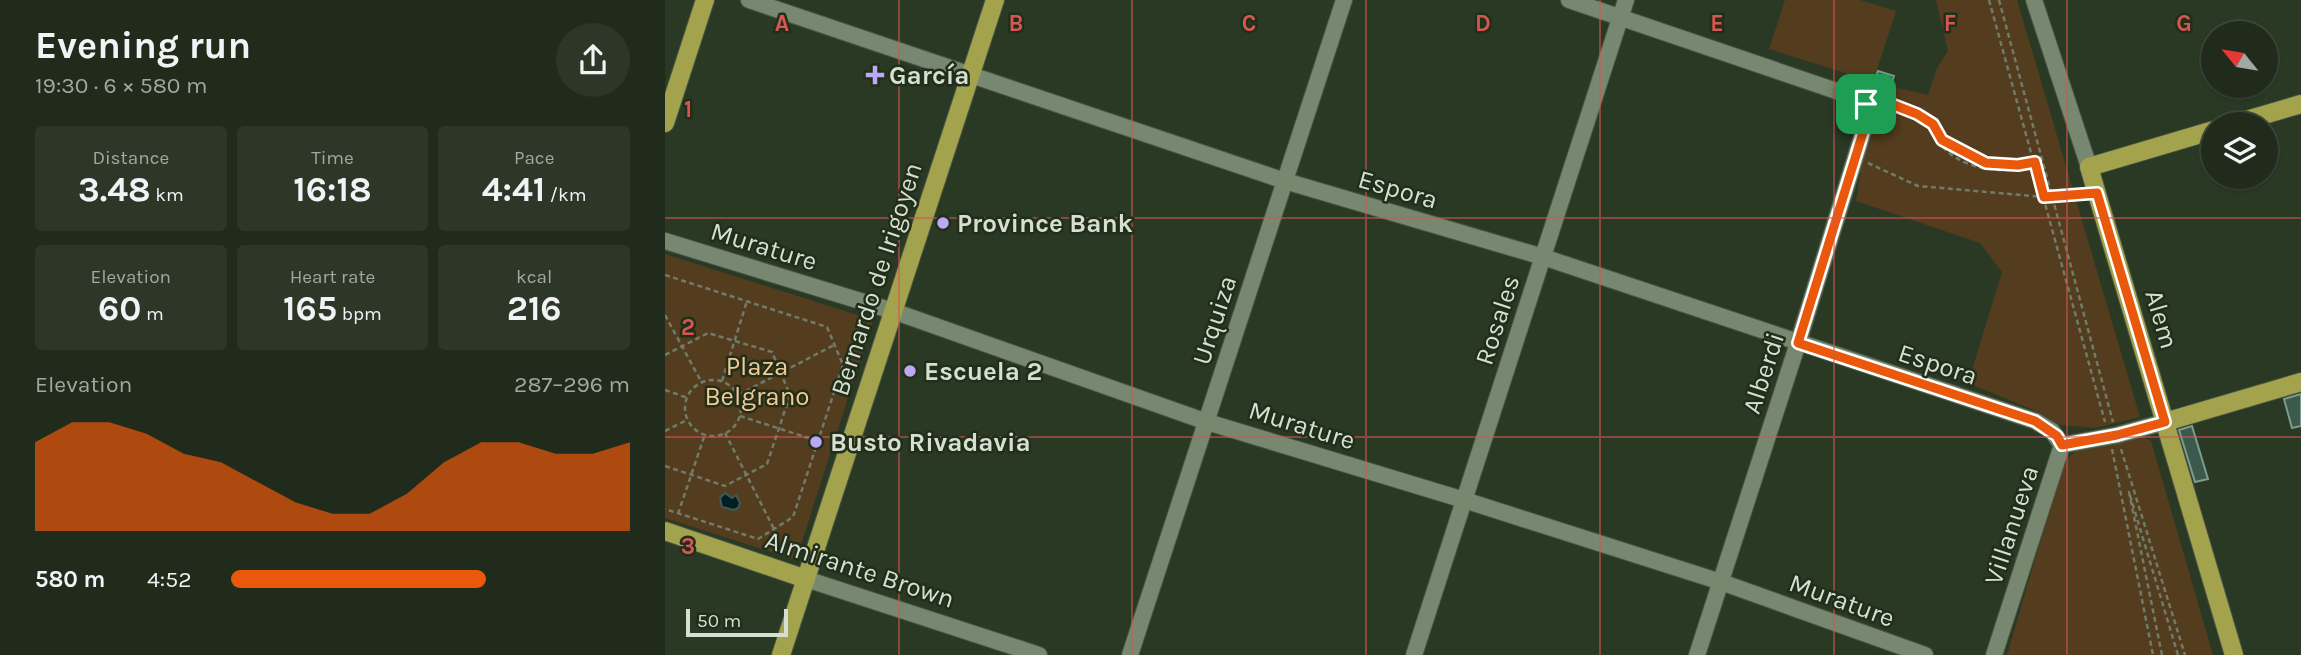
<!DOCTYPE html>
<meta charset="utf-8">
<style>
:root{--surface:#202b1b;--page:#2d3728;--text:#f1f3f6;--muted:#a2a7a3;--line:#3d473a;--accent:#ea580c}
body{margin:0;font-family:Karla,sans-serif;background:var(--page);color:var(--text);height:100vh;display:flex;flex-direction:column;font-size:26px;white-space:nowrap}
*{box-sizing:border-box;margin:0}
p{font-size:23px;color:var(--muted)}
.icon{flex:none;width:38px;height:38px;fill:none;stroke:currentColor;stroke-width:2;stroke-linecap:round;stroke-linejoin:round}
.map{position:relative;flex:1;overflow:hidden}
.drawer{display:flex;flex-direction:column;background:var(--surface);width:665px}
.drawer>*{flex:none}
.needle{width:46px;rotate:300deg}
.tools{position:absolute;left:1536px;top:21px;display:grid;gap:14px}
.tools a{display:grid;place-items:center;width:77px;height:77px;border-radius:50%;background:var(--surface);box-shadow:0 2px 5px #0004,0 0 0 2px var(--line);font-size:35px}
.scale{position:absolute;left:21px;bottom:18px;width:102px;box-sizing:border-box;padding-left:7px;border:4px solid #d6dfd2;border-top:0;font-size:19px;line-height:24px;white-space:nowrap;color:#d6dfd2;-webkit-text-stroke:5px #212e1a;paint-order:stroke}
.pin{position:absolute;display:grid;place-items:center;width:60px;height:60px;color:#fff;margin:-30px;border-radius:14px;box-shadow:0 4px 10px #0006}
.round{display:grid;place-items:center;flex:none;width:74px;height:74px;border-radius:37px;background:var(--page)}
.summary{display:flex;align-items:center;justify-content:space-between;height:119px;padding:0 35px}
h1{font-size:38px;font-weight:700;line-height:52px}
.figures{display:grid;grid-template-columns:repeat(3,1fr);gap:10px;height:119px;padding:7px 35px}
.figures div{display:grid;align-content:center;border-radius:7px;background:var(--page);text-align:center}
.figures b{font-size:35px;font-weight:700}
.figures small{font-size:19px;font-weight:400}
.figures p{font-size:19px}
.chart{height:196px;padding:14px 35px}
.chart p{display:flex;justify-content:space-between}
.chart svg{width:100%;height:126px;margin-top:7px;fill:var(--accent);opacity:.7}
ul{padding:0 35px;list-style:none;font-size:23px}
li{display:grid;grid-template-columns:112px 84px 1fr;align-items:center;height:52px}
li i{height:18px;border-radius:9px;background:var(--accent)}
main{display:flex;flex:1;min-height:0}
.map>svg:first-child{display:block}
</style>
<main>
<section class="drawer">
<div class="summary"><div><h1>Evening run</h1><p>19:30 · 6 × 580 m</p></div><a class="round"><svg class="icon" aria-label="share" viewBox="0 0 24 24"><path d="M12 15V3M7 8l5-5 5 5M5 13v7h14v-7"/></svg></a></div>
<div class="figures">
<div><p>Distance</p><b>3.48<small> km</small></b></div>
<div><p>Time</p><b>16:18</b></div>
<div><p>Pace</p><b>4:41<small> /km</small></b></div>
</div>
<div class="figures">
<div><p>Elevation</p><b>60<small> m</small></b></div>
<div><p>Heart rate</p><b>165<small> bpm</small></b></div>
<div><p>kcal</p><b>216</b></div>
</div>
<div class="chart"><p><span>Elevation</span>287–296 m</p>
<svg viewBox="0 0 160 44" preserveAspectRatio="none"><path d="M0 44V13L10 6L20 6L30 10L40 17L50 20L60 27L70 34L80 38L90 38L100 31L110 20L120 13L130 13L140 17L150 17L160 13V44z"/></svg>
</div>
<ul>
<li><b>580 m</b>4:52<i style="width:64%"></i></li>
</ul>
</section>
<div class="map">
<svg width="1636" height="655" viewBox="0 0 1636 655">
<rect width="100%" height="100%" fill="#2a3924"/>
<g fill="#543d1e">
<polygon points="1120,0 1195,0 1231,11 1208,82 1104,49"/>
<polygon points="1271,0 1352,0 1475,417 1430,428 1395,425 1368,410 1303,383 1337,272 1315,243 1191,201 1206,105 1216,84 1263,95 1272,68 1283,51"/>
<polygon points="0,254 208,320 131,560 0,518"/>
<polygon points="1478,437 1486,441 1548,655 1342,655 1399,461 1412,450"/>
</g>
<polygon fill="#011f21" stroke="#415956" stroke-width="2" points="60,493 67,498 71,495 75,503 73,508 69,510 57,507 55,498"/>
<g fill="#3b594d" stroke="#7c9c8e" stroke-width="2">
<polygon points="1213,71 1229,76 1225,88 1209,82"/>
<polygon points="1636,394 1636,426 1627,428 1619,399"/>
<polygon points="1527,426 1543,479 1530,482 1514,430"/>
</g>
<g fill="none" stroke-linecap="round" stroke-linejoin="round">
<defs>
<g id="minor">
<polyline points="84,0 620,181 878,257 1370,421 1387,431 1397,445 1329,655"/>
<polyline points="904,0 1189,97 1202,107 1201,123 1133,343 1032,655"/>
<polyline points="1369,0 1424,167"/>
<polyline points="0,241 228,311 542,422 799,500 1056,582 1260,655"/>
<polyline points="1397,445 1452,435 1500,422"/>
<polyline points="141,579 374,655"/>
<polyline points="465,655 679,0"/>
<polyline points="749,655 961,0"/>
</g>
<g id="major">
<polyline points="0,123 40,0"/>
<polyline points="1568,124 1636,104"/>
<polyline points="1549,130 1424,167 1569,655"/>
<polyline points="1500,422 1636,382"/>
<polyline points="0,531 141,579"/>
<polyline points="116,655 330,0"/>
</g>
</defs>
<use href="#minor" stroke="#495543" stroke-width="18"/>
<use href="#major" stroke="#495543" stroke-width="20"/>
<g stroke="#6f7c6a" stroke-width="2.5" stroke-dasharray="5 3.5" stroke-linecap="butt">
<polyline points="1324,0 1440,422"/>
<polyline points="1334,0 1448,422"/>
<path d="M1206 96 1252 114 1268 124 1277 140 1321 163 1353 165 1376 161 1377 166C1344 174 1299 173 1275 144 1270 138 1269 130 1263 126 1245 112 1222 107 1201 105Z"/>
<polyline points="1203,163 1253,186 1379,197 1418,194"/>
<polyline points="0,275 162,327 178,365 128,517 93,539 0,509"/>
<polyline points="0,315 37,383"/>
<polyline points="0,355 43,333 107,352 125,395 102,464 60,486 0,466"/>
<circle cx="48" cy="408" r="28"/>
<polyline points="57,381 82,301"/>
<polyline points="0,390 23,398"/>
<polyline points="73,395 169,345"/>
<polyline points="75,416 153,441"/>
<polyline points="0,431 22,420"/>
<polyline points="60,433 109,529"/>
<polyline points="1447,449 1488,655"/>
<polyline points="1456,449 1520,655"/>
<polyline points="13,514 40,434"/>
<polyline points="1497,655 1464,492 1513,655"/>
</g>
<use href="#minor" stroke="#778770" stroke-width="16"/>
<use href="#major" stroke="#a3a34e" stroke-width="18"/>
</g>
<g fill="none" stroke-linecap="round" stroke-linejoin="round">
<defs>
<polygon id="route" points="1206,96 1252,114 1268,124 1277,140 1321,163 1353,165 1370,162 1379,197 1432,193 1500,422 1452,435 1397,445 1392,436 1370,421 1133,343 1201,123 1201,104"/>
</defs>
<use href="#route" stroke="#fff" stroke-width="14"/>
<use href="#route" stroke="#ea580c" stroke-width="9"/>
</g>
<path fill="none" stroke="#d65652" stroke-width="2" stroke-opacity="0.55" d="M234 0V655M467 0V655M701 0V655M935 0V655M1169 0V655M1402 0V655M0 218H1636M0 437H1636"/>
<g fill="#baaaf6" stroke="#212e1a" stroke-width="2.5">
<path d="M206.5 64.5h7v7h7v7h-7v7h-7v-7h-7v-7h7z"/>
<circle cx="278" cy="223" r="7"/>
<circle cx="245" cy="371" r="7"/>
<circle cx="151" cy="442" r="7"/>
</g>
<g text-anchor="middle" stroke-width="5" stroke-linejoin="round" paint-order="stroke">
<g font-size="26" font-weight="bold" fill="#d6dfd2" stroke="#212e1a" text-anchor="start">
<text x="224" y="84">García</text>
<text x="292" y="232">Province Bank</text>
<text x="259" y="380">Escuela 2</text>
<text x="165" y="451">Busto Rivadavia</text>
</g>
<g font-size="26" fill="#d6dfd2" stroke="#212e1a">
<text transform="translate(733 189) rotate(16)" y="9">Espora</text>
<text transform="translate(99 246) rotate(17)" y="9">Murature</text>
<text transform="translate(211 279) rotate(-72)" y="9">Bernardo de Irigoyen</text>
<text transform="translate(1497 319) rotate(74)" y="9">Alem</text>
<text transform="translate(549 320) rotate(-72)" y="9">Urquiza</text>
<text transform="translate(832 320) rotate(-72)" y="9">Rosales</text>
<text transform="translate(1273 364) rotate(18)" y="9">Espora</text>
<text transform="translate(1098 373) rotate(-72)" y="9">Alberdi</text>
<text transform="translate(637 425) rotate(17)" y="9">Murature</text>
<text transform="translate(1346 525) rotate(-72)" y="9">Villanueva</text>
<text transform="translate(195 569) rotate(18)" y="9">Almirante Brown</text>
<text transform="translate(1177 600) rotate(20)" y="9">Murature</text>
</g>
<g font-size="26" fill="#f6c990" stroke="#212e1a">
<text x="92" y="375">Plaza<tspan x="92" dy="30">Belgrano</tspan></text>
</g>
</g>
<g font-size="23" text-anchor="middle" font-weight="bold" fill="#d65652" stroke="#212e1a" stroke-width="5" stroke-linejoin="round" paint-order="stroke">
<text x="117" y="31">A</text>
<text x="351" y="31">B</text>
<text x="584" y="31">C</text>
<text x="818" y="31">D</text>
<text x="1052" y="31">E</text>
<text x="1285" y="31">F</text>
<text x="1519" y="31">G</text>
<text x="23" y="117">1</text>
<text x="23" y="335">2</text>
<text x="23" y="554">3</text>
</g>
</svg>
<div class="tools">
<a><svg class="needle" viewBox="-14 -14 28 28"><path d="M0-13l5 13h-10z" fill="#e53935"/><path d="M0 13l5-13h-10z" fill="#a2a7a3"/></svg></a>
<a><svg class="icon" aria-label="layers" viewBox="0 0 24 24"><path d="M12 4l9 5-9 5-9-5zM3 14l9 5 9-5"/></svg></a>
</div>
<div class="scale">50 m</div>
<div class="pin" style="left:1201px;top:104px;background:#1e9e55"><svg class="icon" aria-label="arrive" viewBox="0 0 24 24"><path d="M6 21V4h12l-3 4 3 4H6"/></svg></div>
</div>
</main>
